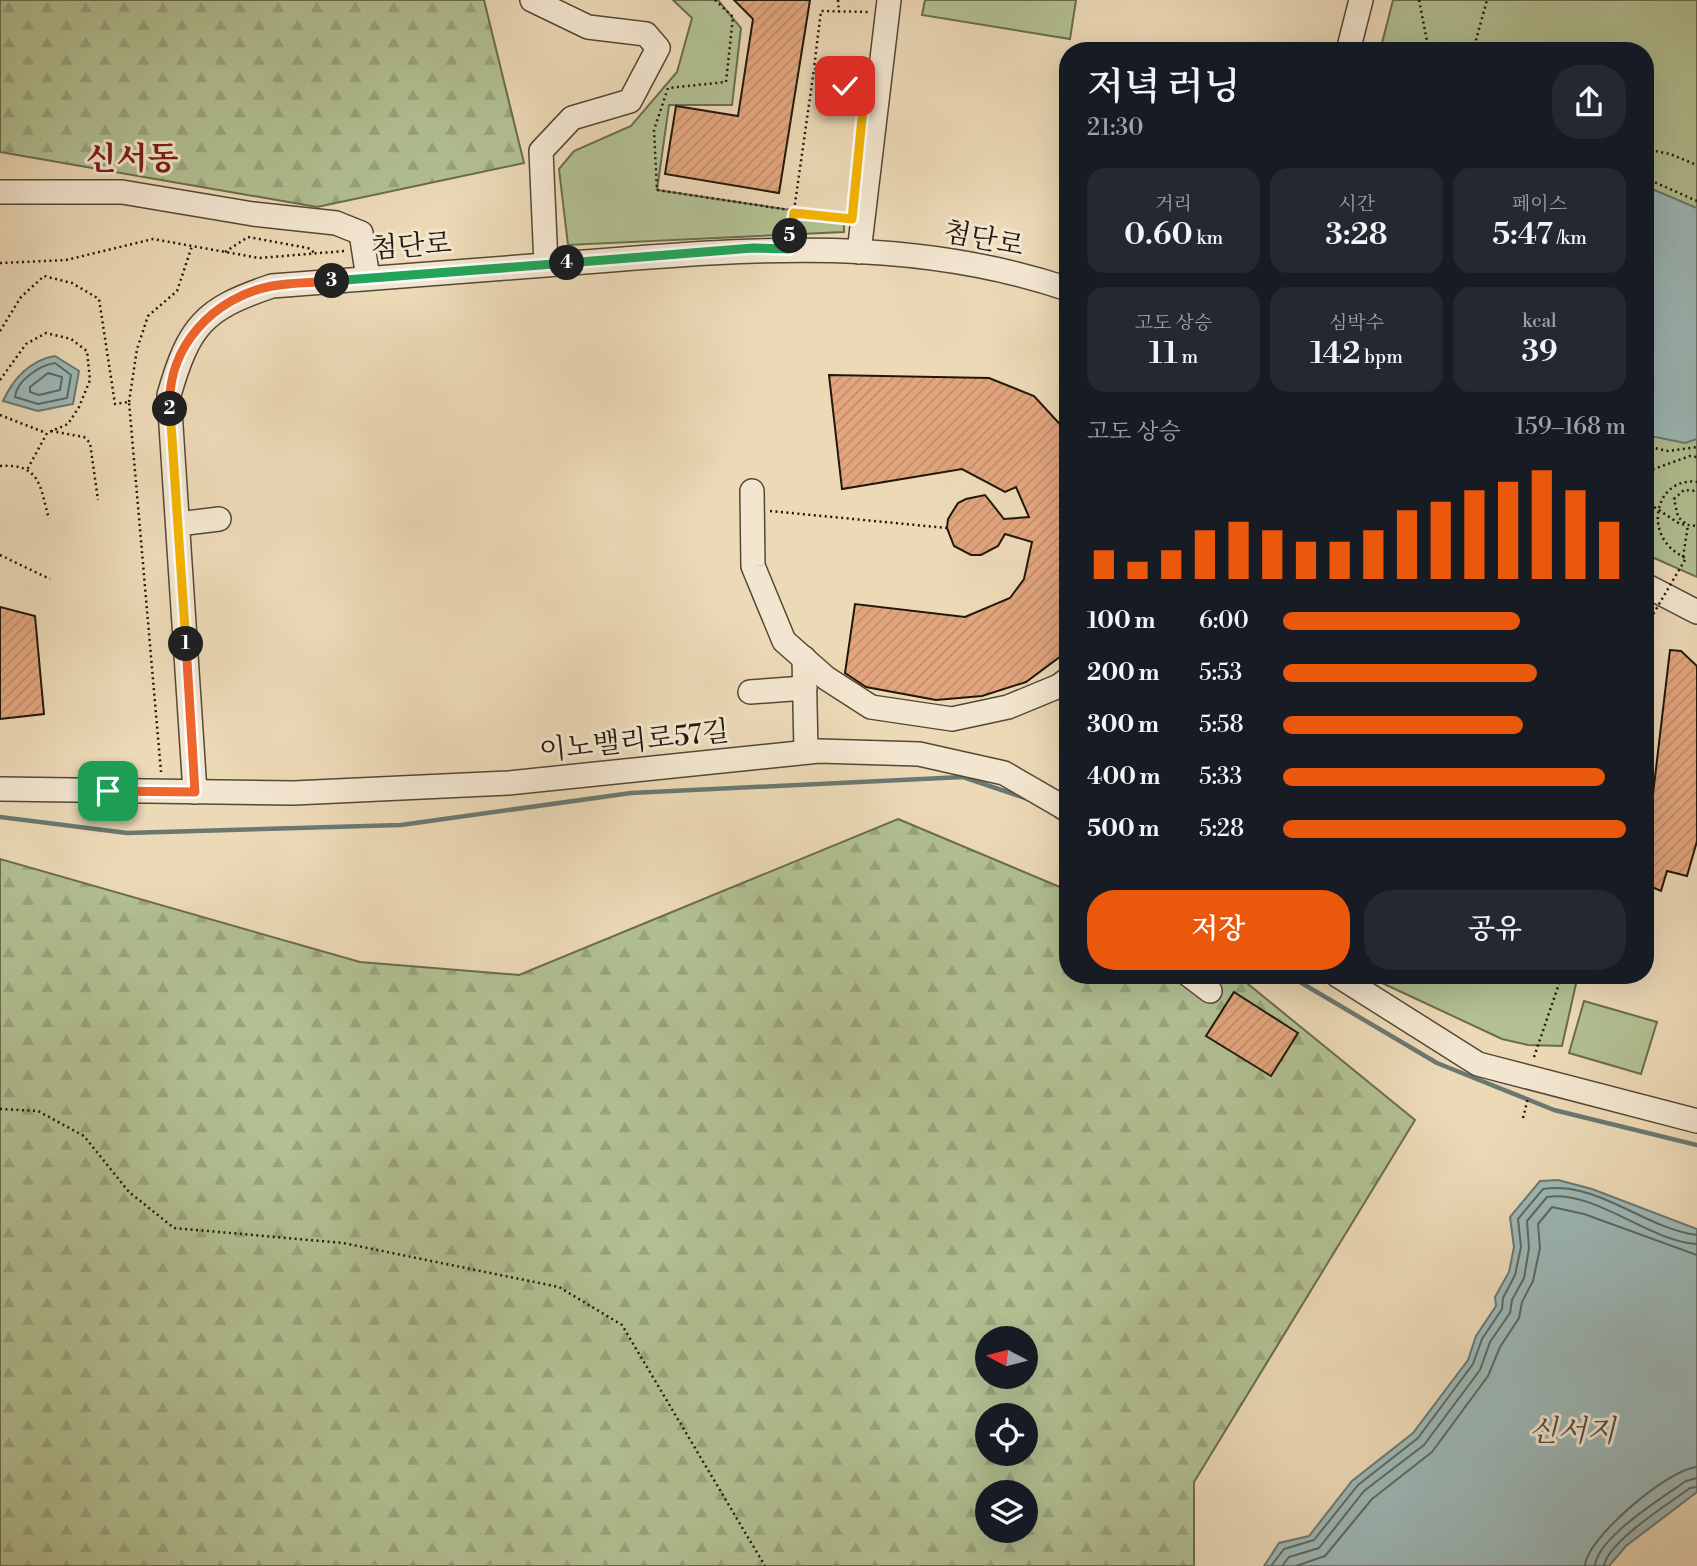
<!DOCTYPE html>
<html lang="ko">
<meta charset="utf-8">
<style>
:root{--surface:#171b24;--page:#242831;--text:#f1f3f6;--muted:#9ea1a6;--accent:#ea580c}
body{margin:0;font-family:"Libre Bodoni","Noto Serif KR",serif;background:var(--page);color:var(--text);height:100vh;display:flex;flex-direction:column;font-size:26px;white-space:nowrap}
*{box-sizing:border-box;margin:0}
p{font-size:23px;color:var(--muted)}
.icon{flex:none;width:38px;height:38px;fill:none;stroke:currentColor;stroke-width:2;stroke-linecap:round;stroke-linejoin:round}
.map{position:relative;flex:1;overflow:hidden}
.side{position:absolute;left:1059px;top:42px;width:595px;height:942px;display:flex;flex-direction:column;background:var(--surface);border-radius:28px;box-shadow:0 7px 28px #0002}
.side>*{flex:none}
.needle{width:46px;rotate:277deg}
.fabs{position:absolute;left:975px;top:1326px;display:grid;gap:14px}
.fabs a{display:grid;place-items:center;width:63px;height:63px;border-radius:50%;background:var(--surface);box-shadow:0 7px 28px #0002;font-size:35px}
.pin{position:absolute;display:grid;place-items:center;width:60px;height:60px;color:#fff;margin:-30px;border-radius:14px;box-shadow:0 4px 10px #0006}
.km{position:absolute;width:35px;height:35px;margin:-18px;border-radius:50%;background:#222;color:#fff;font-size:19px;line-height:35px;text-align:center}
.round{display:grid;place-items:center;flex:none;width:74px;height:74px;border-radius:28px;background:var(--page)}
.head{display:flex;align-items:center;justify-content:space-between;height:119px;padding:0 28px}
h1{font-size:38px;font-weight:600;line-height:52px}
.figures{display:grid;grid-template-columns:repeat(3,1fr);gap:10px;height:119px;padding:7px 28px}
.figures div{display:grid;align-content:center;border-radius:18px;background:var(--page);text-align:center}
.figures b{font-size:30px;font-weight:600}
.figures small{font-size:19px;font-weight:400}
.figures p{font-size:19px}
.chart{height:196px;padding:14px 28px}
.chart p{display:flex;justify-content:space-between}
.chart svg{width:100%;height:126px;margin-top:7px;stroke:var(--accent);stroke-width:6}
.cta{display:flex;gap:14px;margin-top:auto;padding:14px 28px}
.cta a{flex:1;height:80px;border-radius:28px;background:var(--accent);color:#fff;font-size:28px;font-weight:600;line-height:80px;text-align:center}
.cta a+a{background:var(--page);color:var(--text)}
ul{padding:0 28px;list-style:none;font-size:23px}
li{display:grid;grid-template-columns:112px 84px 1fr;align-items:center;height:52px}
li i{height:18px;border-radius:9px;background:var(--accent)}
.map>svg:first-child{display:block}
</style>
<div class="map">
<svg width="1697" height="1566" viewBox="0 0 1697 1566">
<defs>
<pattern id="forest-firs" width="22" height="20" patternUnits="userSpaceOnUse" patternTransform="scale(1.75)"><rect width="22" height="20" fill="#b2c092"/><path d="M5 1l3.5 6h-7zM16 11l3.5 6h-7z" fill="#99a47d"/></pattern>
<pattern id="building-hatch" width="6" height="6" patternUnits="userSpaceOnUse" patternTransform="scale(1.75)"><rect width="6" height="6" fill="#e2a57d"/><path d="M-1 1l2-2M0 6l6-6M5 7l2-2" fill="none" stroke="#c28d6b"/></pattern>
</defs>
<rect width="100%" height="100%" fill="#ecd9b6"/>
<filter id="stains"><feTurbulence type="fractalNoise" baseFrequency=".00286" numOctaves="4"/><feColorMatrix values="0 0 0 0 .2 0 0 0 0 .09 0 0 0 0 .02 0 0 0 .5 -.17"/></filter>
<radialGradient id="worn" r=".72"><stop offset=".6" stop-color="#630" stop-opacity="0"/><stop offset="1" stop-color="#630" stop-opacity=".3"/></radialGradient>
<g fill="url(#forest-firs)" stroke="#6a6c4e" stroke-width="2" fill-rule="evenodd">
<polygon points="0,0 484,0 524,163 317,207 0,152"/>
<path d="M898 819 1067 890 1068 975H1237L1415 1120 1194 1482V1566H0V859L360 962 519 975ZM987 1339H1026V1377H987ZM987 1416H1026V1454H987ZM987 1493H1026V1531H987Z"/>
</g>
<g fill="#b2c092" stroke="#6a6c4e" stroke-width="2">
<polygon points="673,0 718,0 741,28 732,105 669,105 657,190 844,218 844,232 568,245 559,169 574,151 631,126 677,72 692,18"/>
<polygon points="925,0 1076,0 1070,39 922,15"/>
<polygon points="1393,0 1697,0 1697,577 1645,554 1645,51 1380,51"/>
<polygon points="1365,975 1578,975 1562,1046 1528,1045 1502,1039"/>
<polygon points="1584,1001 1657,1022 1641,1074 1569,1053"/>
</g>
<g fill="#9cb8b7" stroke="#6b7872" stroke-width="2">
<polygon points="1645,186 1697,208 1697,439 1685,443 1645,435"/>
<path d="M55 356 79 371 73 404 38 411 3 401C13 379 30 360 55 356Z"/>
<polygon points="1558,1180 1592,1189 1697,1229 1697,1492 1626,1546 1609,1566 1264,1566 1279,1543 1309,1536 1352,1481 1413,1433 1468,1360 1476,1336 1496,1306 1495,1297 1509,1272 1514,1247 1510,1217 1540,1181"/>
</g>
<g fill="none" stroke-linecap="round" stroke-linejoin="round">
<g stroke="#5e6861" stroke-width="2">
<path d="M55 363 71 375 67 398 38 404 15 397C16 381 40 365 55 363Z"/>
<polygon points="48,373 62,377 60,390 39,395 30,392 30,387"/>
<path d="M1271 1566 1284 1549 1314 1540 1358 1485 1418 1438 1473 1364 1482 1339 1502 1309 1503 1298 1515 1275 1521 1247 1518 1219 1543 1189C1596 1180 1646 1229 1697 1235"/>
<path d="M1282 1566 1289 1557 1319 1548 1364 1491 1424 1445 1480 1370 1490 1342 1510 1313 1512 1300 1524 1278 1529 1248 1527 1221 1547 1197C1594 1189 1650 1242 1697 1244"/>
<polyline points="1296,1566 1325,1556 1372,1499 1432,1452 1488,1376 1500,1347 1519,1318 1522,1302 1533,1281 1540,1248 1538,1224 1552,1207 1584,1214 1697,1255"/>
<path d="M1585 1566C1586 1538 1670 1468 1697 1467"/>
<path d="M1595 1566C1597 1538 1663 1497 1686 1481L1697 1478"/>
<path d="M1604 1566C1607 1542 1670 1503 1690 1488L1697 1487"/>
</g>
<g stroke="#6b7872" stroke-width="4.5">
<polyline points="1056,816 1068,824"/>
<polyline points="0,817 127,833 401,825 631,793 963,777 1031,800"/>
<polyline points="1288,975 1437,1063 1554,1110 1697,1145"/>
</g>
</g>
<g fill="url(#building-hatch)" stroke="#21180b" stroke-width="2">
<polygon points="734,0 810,0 779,193 665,174 676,106 738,116 753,19"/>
<polygon points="829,375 989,378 1034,396 1068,433 1068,645 1061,656 1026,682 982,696 936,700 866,687 845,673 855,604 965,617 1010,598 1024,579 1032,542 1005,534 998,546 981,555 971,555 954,546 947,528 948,519 958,503 966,499 985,495 1004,519 1029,517 1016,487 1005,492 962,469 842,489"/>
<polygon points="0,607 35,616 44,714 0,719"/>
<polygon points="1670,650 1681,651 1697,666 1697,841 1687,876 1667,871 1661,891 1645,884 1645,862"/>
<polygon points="1234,992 1298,1033 1271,1076 1206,1036"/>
</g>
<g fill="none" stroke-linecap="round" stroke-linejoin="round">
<defs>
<g id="minor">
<polyline points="532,0 588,27 646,34 658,48 630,101 572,118 541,151 546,264"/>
<polyline points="1348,51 1361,0"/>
<polyline points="0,192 122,192 253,214 336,223 361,233 368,278"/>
<polyline points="859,252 889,0"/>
<polyline points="752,491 753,566 784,641 826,678 871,707 952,719 1008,707 1059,686 1068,679"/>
<polyline points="178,524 219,519"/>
<polyline points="1645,585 1697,612"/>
<polyline points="804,658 806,752"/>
<polyline points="750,692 805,688"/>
<polyline points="0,789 294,793 508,783 819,751 919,754 1004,773 1068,810"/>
<path d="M195 792 169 395C189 326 203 309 272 286 376 278 480 270 584 262 749 249 908 235 1068 289"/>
<polyline points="1189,975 1210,991"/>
<polyline points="1337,975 1478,1064 1697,1121"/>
</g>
</defs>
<use href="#minor" stroke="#544836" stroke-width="26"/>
<g stroke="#21180b" stroke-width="2.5" stroke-dasharray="2 3.5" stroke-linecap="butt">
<polyline points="715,0 733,17 726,82 668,88 654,130 657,190 843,218"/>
<polyline points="838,0 839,12"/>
<polyline points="1419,0 1429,51"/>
<polyline points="1473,51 1487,0"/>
<polyline points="861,88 845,86 814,68 821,11 870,12"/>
<polyline points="1645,149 1670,154 1697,165"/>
<polyline points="1645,178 1697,201"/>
<polyline points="791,232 814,69"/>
<polyline points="225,252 248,237 308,248 316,254"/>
<polyline points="0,263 66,260 153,239 259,258 345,251"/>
<polyline points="0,331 21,297 44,276 72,283 99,299 115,404 129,402 161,772"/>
<polyline points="0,380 26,344 46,333 71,339 87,351 90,380 79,407 68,424 47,433 27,470"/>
<polyline points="129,402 137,349 148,316 177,291 192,246"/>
<polyline points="0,415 46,433"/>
<polyline points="51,431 84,437 90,443 98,500"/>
<polyline points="1067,433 1068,433"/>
<polyline points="1645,446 1668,451 1697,447"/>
<path d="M0 466C41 463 40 487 49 519"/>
<polyline points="1645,477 1651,470 1690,456 1697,457"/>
<polyline points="1645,501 1680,524 1697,526"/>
<polyline points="770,511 947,528"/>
<polyline points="1685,523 1678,517 1674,499 1684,490 1697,491"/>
<polyline points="0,555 50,579"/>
<polyline points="1683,557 1688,525"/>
<polyline points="1534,1057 1562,975"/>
<polyline points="0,1109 38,1111 84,1136 129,1192 174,1228 343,1243 559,1287 622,1325 765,1566"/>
<polyline points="1523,1118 1528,1098"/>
</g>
<use href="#minor" stroke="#f3e6d0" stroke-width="23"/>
<path stroke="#21180b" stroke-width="2.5" stroke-dasharray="2 3.5" stroke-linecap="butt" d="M1645 628 1686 558C1640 538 1655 476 1697 482"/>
</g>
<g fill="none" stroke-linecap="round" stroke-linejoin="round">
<defs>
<polyline id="split-1" points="108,791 195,792 186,644"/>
<polyline id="split-2" points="170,409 186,644"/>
<path id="split-3" d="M170 409C166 347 214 297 272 286 292 282 313 283 332 281"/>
<polyline id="split-4" points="332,281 567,263"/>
<polyline id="split-5" points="567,263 753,248 789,249 790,236"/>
<polyline id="split-6" points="790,236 794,213 852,219 865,88 845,86"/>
</defs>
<use href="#split-1" stroke="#fff" stroke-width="14"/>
<use href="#split-2" stroke="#fff" stroke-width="14"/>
<use href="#split-3" stroke="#fff" stroke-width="14"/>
<use href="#split-4" stroke="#fff" stroke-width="14"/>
<use href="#split-5" stroke="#fff" stroke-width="14"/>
<use href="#split-6" stroke="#fff" stroke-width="14"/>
<use href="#split-1" stroke="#f0652b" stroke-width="9"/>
<use href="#split-2" stroke="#f5b400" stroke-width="9"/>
<use href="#split-3" stroke="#f0652b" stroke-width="9"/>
<use href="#split-4" stroke="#22a559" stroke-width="9"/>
<use href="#split-5" stroke="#22a559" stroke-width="9"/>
<use href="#split-6" stroke="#f5b400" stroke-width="9"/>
</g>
<g text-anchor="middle" stroke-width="6" stroke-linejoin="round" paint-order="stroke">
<g font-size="28" fill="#21180b" stroke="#f3e6d0">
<text transform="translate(984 238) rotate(11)" y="10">첨단로</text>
<text transform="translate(411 245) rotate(-4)" y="10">첨단로</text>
<text transform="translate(634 740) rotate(-6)" y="10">이노밸리로57길</text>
</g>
<g font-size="30" font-style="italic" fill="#4c5047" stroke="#f3e6d0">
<text x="1572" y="1441">신서지</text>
</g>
<g font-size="32" font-weight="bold" fill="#7a1f14" stroke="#f3e6d0">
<text x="132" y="169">신서동</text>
</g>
</g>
<rect width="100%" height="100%" filter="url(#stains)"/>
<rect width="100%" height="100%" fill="url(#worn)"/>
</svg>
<div class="fabs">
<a><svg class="needle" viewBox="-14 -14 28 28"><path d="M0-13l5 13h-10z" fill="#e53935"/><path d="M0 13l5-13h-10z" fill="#9ea1a6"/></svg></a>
<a><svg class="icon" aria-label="locate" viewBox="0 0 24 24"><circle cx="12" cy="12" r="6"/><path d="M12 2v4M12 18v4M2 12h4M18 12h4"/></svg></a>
<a><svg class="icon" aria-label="layers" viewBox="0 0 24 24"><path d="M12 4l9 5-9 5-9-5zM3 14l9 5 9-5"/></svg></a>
</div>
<div class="pin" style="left:108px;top:791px;background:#1e9e55"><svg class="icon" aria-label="arrive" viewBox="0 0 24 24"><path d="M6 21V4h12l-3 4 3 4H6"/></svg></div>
<div class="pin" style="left:845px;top:86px;background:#d93025"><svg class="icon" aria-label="check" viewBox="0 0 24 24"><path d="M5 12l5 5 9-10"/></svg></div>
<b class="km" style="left:186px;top:644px">1</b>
<b class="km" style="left:170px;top:409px">2</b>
<b class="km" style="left:332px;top:281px">3</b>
<b class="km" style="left:567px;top:263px">4</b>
<b class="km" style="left:790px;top:236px">5</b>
<section class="side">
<div class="head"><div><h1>저녁 러닝</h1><p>21:30</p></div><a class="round"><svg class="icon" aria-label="share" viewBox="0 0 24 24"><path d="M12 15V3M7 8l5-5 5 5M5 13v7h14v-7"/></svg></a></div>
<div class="figures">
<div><p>거리</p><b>0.60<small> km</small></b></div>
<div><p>시간</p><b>3:28</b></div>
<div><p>페이스</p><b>5:47<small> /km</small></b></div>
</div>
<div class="figures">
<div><p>고도 상승</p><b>11<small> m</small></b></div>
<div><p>심박수</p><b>142<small> bpm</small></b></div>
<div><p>kcal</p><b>39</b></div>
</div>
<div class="chart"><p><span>고도 상승</span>159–168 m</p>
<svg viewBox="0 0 160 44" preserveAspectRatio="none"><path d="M5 44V34M15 44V38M25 44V34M35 44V27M45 44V24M55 44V27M65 44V31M75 44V31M85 44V27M95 44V20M105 44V17M115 44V13M125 44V10M135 44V6M145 44V13M155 44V24"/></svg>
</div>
<ul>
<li><b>100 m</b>6:00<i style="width:69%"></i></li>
<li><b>200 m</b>5:53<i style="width:74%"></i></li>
<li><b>300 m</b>5:58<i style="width:70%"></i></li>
<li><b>400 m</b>5:33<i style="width:94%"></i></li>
<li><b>500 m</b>5:28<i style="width:100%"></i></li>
</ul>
<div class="cta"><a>저장</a><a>공유</a></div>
</section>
</div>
